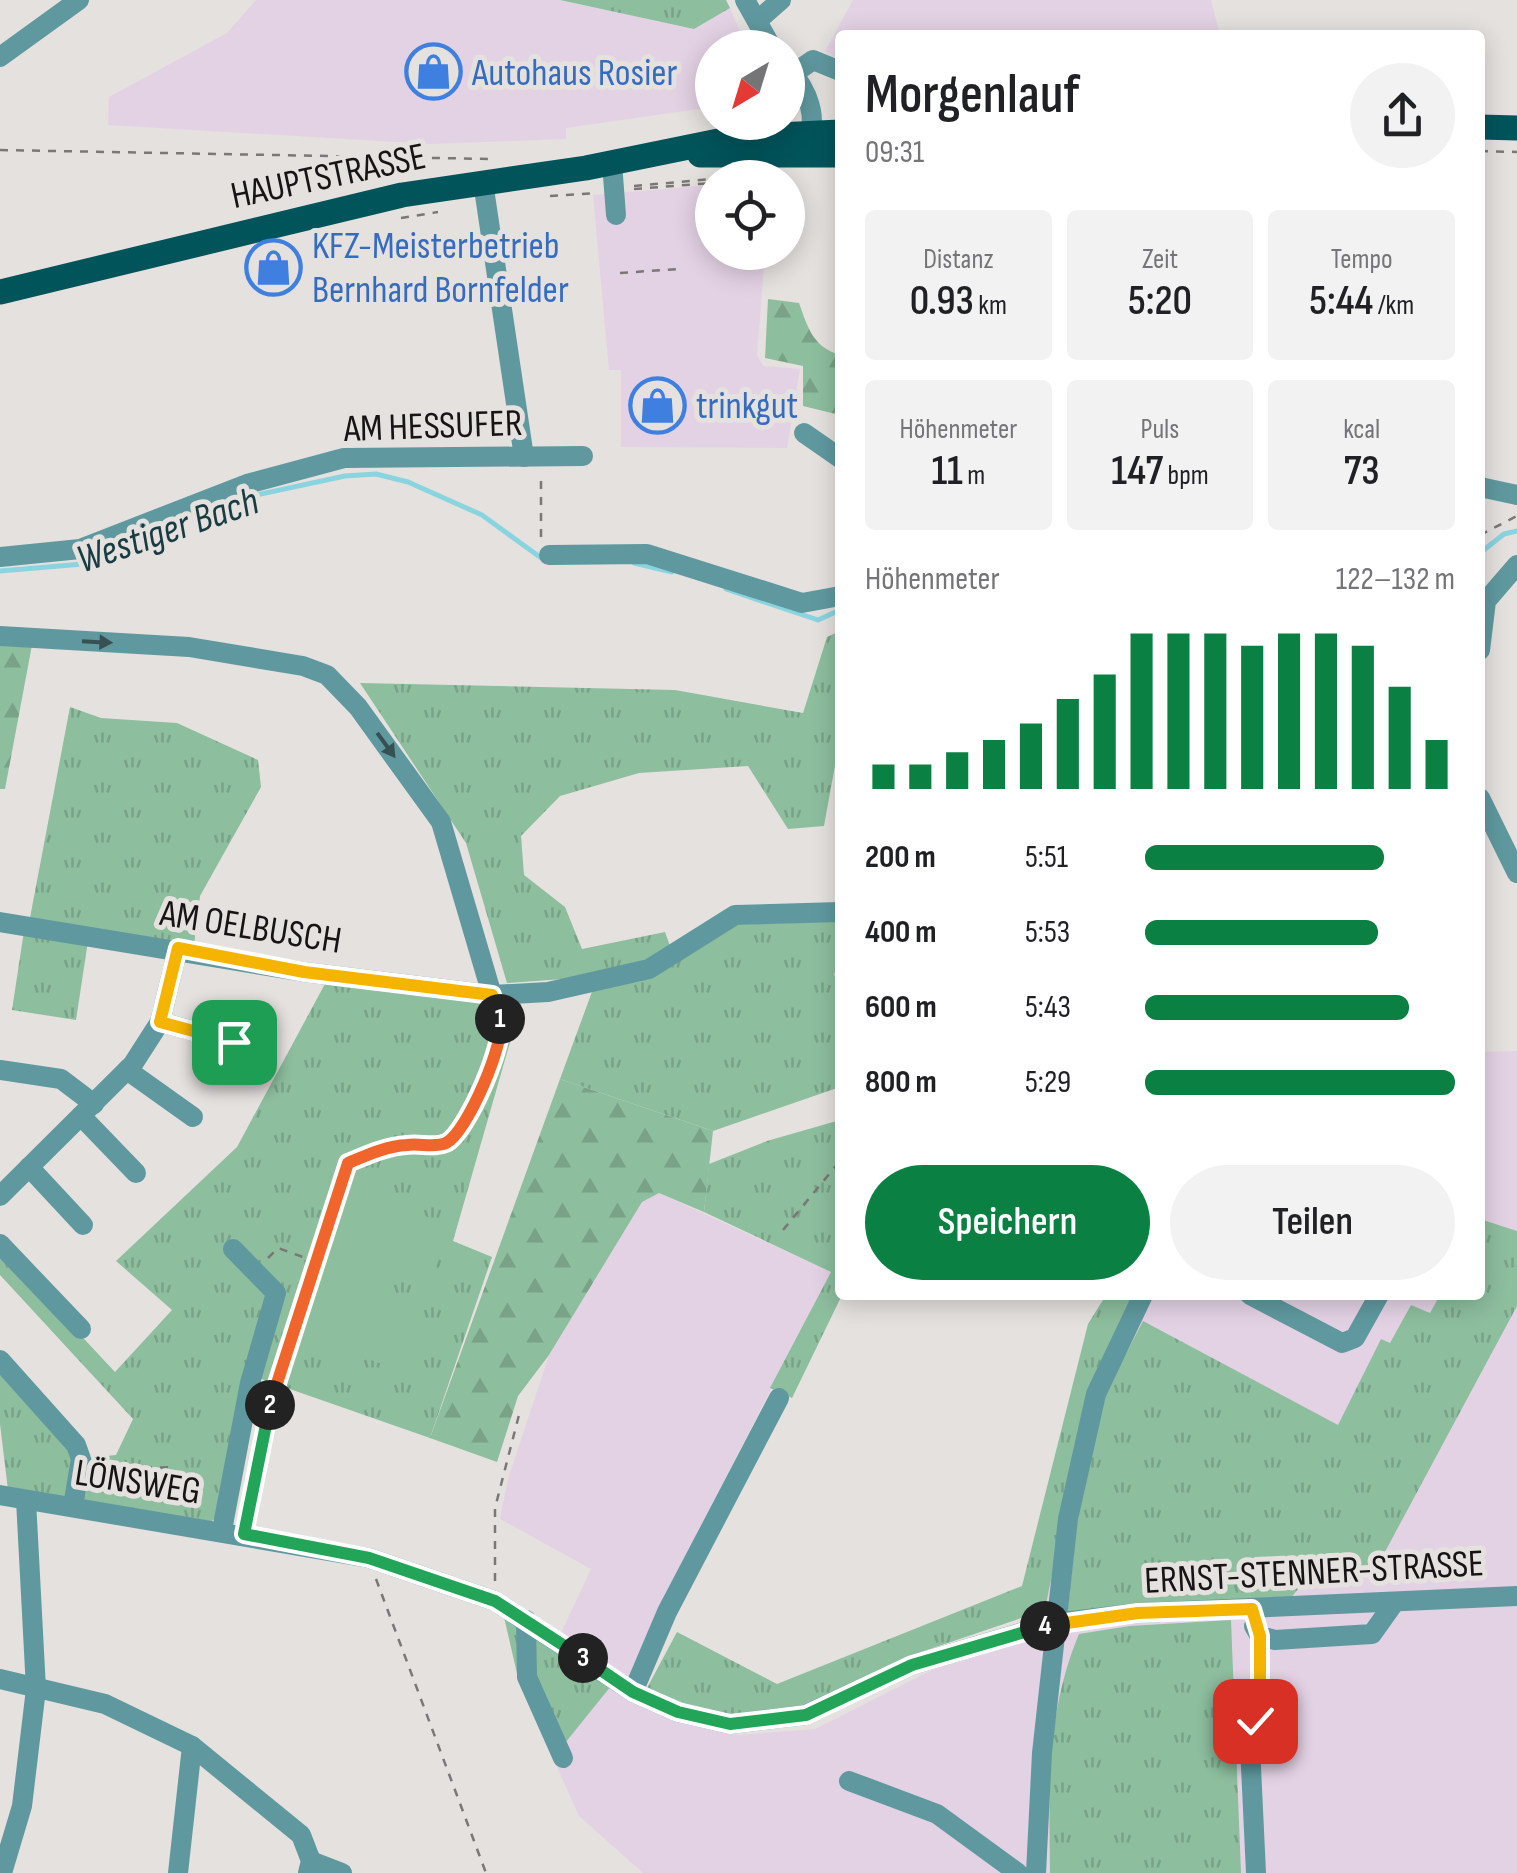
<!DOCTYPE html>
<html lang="de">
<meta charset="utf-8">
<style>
:root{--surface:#fff;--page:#f2f2f2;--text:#202124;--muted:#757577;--accent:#0b8043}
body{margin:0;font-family:"Sofia Sans Condensed",sans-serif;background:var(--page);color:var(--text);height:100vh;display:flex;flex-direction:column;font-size:38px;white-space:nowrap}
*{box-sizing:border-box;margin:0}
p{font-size:32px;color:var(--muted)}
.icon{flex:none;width:55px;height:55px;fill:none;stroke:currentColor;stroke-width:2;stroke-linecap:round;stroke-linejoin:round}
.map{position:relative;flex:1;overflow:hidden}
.panel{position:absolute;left:835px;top:30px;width:650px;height:1270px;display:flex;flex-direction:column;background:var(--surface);border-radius:10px;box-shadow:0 5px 25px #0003}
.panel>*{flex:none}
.needle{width:65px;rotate:218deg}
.buttons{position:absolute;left:695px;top:30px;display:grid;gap:20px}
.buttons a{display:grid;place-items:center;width:110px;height:110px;border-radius:50%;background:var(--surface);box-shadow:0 5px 25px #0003;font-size:50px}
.pin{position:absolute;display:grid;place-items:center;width:85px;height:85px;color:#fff;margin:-42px;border-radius:20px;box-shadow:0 5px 15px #0006}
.km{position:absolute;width:50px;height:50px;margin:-25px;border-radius:50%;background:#222;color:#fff;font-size:28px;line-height:50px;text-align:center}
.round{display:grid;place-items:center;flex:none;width:105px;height:105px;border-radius:52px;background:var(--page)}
.overview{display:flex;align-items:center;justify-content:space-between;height:170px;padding:0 30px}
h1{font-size:55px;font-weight:600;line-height:75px}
.figures{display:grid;grid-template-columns:repeat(3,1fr);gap:15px;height:170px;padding:10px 30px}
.figures div{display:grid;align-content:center;border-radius:10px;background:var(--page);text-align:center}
.figures b{font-size:42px;font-weight:600}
.figures small{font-size:28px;font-weight:400}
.figures p{font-size:28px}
.chart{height:280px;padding:20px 30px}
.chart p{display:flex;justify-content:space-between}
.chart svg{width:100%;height:180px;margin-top:10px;stroke:var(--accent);stroke-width:6}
.cta{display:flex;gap:20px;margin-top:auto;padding:20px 30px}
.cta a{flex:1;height:115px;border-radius:60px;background:var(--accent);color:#fff;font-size:40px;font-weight:600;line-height:115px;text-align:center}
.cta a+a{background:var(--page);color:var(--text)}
ul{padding:0 30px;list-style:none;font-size:32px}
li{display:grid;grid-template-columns:160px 120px 1fr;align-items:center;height:75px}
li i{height:25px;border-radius:12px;background:var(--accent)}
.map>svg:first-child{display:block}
</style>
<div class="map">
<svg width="1517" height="1873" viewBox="0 0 1517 1873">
<defs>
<pattern id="grass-tufts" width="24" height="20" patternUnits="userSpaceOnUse" patternTransform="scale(2.5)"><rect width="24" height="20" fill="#8dbe9e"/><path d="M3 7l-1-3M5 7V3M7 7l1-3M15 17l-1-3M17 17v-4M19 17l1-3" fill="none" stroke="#79a287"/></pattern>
<pattern id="forest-firs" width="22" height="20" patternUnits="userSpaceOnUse" patternTransform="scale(2.5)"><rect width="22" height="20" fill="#8dbe9e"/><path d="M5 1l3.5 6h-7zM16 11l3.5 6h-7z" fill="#79a287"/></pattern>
</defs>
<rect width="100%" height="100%" fill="#e5e1df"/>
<g fill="#e3d2e4">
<polygon points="256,0 560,0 694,29 730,8 746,47 712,48 712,107 566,128 566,139 430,144 108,125 109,97 227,33"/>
<polygon points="853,0 1211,0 1220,35 840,35 840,60 825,51"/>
<polygon points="712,185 712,252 765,253 757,355 763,366 800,369 787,448 621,447 621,370 609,370 593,195"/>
<polygon points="1517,1051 1517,1873 643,1873 579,1816 519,1682 504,1617 691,1724 737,1735 815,1729 1029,1621 1064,1420 1121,1295 1480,1295 1480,1052"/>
<polygon points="659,1193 831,1272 661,1604 631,1679 560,1635 591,1569 500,1519 508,1479 549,1355 642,1202"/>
</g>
<g fill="url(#grass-tufts)">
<polygon points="560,0 726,0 730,8 694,29"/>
<path d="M840 631V760H836L824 826 788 829 748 766 639 773 560 796 521 836 524 875 565 907 582 949 665 932 670 946C623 979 562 979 507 983L466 843 360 683 675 690 803 713 827 637Z"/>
<polygon points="70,707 101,718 177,723 258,760 261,787 200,896 194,945 29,923"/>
<polygon points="840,921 840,958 834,975 840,978 840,1087 713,1131 560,1079 593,989 732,925"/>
<polygon points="24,931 88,941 76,1020 12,1010"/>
<polygon points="326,982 521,1004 453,1241 492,1257 430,1438 244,1373 217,1517 208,1524 77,1502 85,1458 116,1455 133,1419 0,1275 0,1249 115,1372 172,1310 116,1261 237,1147"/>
<polygon points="840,1120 842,1295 792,1398 770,1388 831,1272 704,1212 709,1164 767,1141"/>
<polygon points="1483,1220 1517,1231 1517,1306 1372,1576 1305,1580 1291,1598 1067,1615 1077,1524 1105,1394 1143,1321 1338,1425 1381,1339 1390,1343 1411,1305 1430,1313 1440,1295 1480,1295"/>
<polygon points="1106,1295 1137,1295 1068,1493 1045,1610 921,1652 808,1709 742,1716 703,1711 647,1688 677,1632 777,1684 1022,1586 1088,1324"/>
<polygon points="0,1367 72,1447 70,1501 8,1490 0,1424"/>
<polygon points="504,1617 611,1686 553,1758 519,1682"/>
<path d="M1231 1620 1241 1873H1050C1049 1789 1046 1713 1079 1634L1130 1626Z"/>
</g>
<g fill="url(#forest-firs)">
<path d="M768 299 799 303C808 328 813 347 840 355V415L803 406V366L765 358Z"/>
<polygon points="0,643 32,645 5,789 0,789"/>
<polygon points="560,1079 713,1131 704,1212 659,1193 642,1202 549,1355 518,1396 497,1462 430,1438"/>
</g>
<g fill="#8dbe9e">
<polygon points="345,1190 449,1224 427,1290 323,1255"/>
<polygon points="319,1270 422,1304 400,1370 297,1335"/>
</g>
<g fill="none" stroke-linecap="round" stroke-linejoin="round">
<g stroke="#8ad4df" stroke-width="5">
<polyline points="1480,553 1504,534 1517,531"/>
<polyline points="634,563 672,572"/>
<polyline points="0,571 83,564 242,498 345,476 376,474 408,482 482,515 544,560"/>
<polyline points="726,589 818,620 840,610"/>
</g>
<g stroke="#7a7776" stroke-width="2.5" stroke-dasharray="8 8" stroke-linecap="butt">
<polyline points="0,150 492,159"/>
<polyline points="1480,151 1517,152"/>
<polyline points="634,186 712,179"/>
<polyline points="634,189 712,183"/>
<polyline points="550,196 596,193"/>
<polyline points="401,218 438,212"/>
<polyline points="620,273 678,269"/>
<polyline points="1480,535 1517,516"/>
<polyline points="541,537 541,475"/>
<polyline points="783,1230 840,1161"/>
<polyline points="268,1258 278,1248 314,1261"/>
<polyline points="96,1469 175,1467"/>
<polyline points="247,1517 273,1393 348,1163 406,1145 445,1144 456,1134 488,1073 503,1028 498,1012"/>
<polyline points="376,1579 486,1873"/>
<polyline points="495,1581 495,1508 520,1411"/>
</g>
<g stroke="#5f999f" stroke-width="20">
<polyline points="745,0 772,48"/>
<polyline points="757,21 781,0"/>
<polyline points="0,57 79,0"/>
<path d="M788 67C808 91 819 116 807 147"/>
<polyline points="793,74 813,60 840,71"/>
<polyline points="612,163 616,215"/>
<polyline points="483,182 524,457"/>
<polyline points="804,433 840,458"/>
<polyline points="1480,487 1517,495"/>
<polyline points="549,555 647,554 802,603 840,596"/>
<polyline points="0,557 80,549 247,484 344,458 583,456"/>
<polyline points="0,636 189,647 303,666 327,675 358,707 441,822 492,995"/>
<polyline points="1480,650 1486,601 1517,565"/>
<polyline points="1480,798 1517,873"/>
<polyline points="0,922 304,972 492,995 548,992 649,969 735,915 840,912"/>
<polyline points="160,1022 235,1042"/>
<polyline points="0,1070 61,1079 94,1104"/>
<polyline points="127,1070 193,1117"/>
<polyline points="81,1116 136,1173"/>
<polyline points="29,1167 83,1225"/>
<polyline points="0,1196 133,1064 160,1022 178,948"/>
<polyline points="0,1244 81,1329"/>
<polyline points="1250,1295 1342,1343 1355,1338 1379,1295"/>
<polyline points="0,1360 76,1445 81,1459 73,1506"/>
<polyline points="0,1495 369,1558 495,1601 633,1692 678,1712 730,1724 805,1715 912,1665 1054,1623 1138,1613 1517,1596"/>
<polyline points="222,1530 250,1383 276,1293 233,1249"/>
<polyline points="526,1620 527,1677 563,1758"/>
<polyline points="1254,1626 1260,1636 1275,1640 1372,1634 1394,1603"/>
<polyline points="0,1679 105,1704 192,1746 301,1835 311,1861 308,1873"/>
<polyline points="633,1692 667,1612 779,1398"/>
<polyline points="849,1781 937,1814 1018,1873"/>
<polyline points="311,1861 342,1873"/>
<polyline points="2,1873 22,1806 36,1689 26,1500"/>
<polyline points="178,1873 192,1746"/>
<polyline points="1036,1873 1042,1753 1068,1519 1096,1394 1143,1295"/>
<polyline points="1256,1873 1250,1746 1260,1705 1260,1636"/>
</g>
<g stroke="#02545b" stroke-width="25">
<polyline points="1480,127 1517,128"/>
<polyline points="700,155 840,155"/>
<polyline points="0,292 402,195 586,168 738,137 840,132"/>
</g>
</g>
<defs><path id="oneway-solid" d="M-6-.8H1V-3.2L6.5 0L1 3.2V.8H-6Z" transform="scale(2.5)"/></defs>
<g fill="#375053">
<use href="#oneway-solid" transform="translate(97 642) rotate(3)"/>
<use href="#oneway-solid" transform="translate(386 745) rotate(54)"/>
</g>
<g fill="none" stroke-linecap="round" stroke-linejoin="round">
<defs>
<polyline id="split-1" points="234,1042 160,1022 178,948 304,972 492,995 500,1019"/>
<path id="split-2" d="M270 1405 348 1163C367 1155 387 1146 407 1145 419 1143 435 1148 446 1143 467 1133 507 1039 500 1019"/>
<polyline id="split-3" points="270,1405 244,1534 369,1558 495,1601 583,1658"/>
<polyline id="split-4" points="583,1658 633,1692 678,1712 730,1724 806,1715 912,1665 1045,1626"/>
<polyline id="split-5" points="1045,1626 1138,1613 1252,1609 1260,1636 1260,1704 1255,1721"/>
</defs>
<use href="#split-1" stroke="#fff" stroke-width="20"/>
<use href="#split-2" stroke="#fff" stroke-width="20"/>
<use href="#split-3" stroke="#fff" stroke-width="20"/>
<use href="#split-4" stroke="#fff" stroke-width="20"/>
<use href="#split-5" stroke="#fff" stroke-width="20"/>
<use href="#split-1" stroke="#f5b400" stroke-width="12"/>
<use href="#split-2" stroke="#f0652b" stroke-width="12"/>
<use href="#split-3" stroke="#22a559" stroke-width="12"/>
<use href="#split-4" stroke="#22a559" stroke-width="12"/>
<use href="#split-5" stroke="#f5b400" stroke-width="12"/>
</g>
<defs>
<symbol id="shop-ring" viewBox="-11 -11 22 22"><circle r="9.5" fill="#e5e1df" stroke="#3f7fe0" stroke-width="1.5"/><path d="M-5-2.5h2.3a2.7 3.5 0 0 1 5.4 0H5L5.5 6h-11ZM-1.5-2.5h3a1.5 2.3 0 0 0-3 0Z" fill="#3f7fe0"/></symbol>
</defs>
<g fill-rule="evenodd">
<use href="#shop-ring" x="402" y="40" width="63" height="63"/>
<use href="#shop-ring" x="242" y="236" width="63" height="63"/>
<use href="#shop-ring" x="626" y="374" width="63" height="63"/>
</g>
<g text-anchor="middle" stroke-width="10" stroke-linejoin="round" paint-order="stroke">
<g font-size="38" fill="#366cbe" stroke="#e5e1df" text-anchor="start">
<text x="472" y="85">Autohaus Rosier</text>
<text x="312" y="258">KFZ-Meisterbetrieb<tspan x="312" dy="44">Bernhard Bornfelder</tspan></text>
<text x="696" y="418">trinkgut</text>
</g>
<g font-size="38" fill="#161414" stroke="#e5e1df">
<text transform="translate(328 175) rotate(-12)" y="13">HAUPTSTRASSE</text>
<text transform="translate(433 425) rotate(-2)" y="13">AM HESSUFER</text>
<text transform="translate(251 926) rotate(9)" y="13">AM OELBUSCH</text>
<text transform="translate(138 1481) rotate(9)" y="13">LÖNSWEG</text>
<text transform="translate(1314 1571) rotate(-3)" y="13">ERNST-STENNER-STRASSE</text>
</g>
<g font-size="40" font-style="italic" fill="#183c41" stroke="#e5e1df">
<text transform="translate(167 529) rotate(-19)" y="14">Westiger Bach</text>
</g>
</g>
</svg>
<div class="buttons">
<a><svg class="needle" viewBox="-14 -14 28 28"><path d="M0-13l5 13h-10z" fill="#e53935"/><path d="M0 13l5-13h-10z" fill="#757577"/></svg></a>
<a><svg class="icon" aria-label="locate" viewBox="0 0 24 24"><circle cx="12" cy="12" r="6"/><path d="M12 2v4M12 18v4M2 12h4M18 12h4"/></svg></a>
</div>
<div class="pin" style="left:234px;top:1042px;background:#1e9e55"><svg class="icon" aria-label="arrive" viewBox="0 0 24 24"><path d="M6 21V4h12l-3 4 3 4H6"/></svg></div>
<div class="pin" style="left:1255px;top:1721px;background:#d93025"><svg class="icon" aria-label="check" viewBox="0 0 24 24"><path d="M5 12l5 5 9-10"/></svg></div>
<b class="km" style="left:500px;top:1019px">1</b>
<b class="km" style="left:270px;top:1405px">2</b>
<b class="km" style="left:583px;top:1658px">3</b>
<b class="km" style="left:1045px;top:1626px">4</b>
<section class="panel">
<div class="overview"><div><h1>Morgenlauf</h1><p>09:31</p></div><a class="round"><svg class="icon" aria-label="share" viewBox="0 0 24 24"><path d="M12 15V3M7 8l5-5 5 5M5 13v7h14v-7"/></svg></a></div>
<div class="figures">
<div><p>Distanz</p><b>0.93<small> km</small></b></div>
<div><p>Zeit</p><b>5:20</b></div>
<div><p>Tempo</p><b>5:44<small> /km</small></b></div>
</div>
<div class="figures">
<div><p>Höhenmeter</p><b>11<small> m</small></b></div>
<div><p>Puls</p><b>147<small> bpm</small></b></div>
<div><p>kcal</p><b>73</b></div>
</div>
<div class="chart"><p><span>Höhenmeter</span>122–132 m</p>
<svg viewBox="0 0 160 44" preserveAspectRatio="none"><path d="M5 44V38M15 44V38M25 44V35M35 44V32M45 44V28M55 44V22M65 44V16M75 44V6M85 44V6M95 44V6M105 44V9M115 44V6M125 44V6M135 44V9M145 44V19M155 44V32"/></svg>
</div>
<ul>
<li><b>200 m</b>5:51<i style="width:77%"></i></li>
<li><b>400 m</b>5:53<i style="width:75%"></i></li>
<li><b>600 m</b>5:43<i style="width:85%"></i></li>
<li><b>800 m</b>5:29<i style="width:100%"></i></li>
</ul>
<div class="cta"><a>Speichern</a><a>Teilen</a></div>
</section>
</div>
